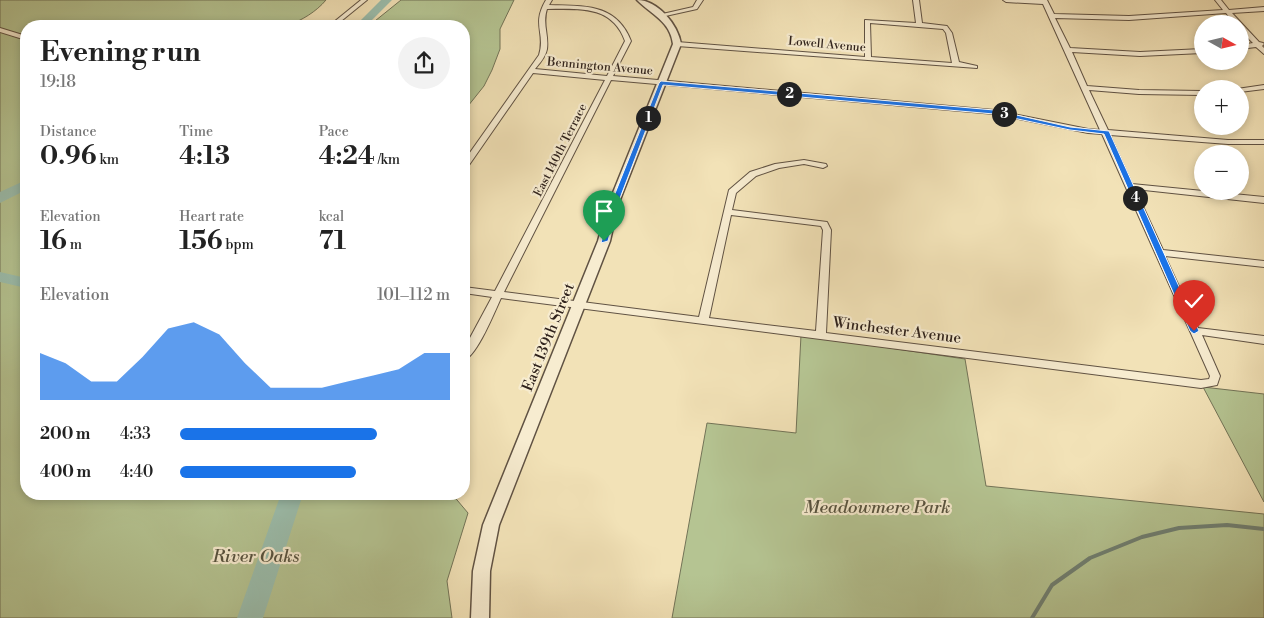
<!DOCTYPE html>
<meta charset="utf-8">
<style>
:root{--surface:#fff;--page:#f2f2f2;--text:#222;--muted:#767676;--accent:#1a73e8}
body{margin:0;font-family:"Libre Bodoni",serif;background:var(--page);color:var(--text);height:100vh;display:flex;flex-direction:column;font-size:19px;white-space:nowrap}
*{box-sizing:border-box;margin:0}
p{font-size:16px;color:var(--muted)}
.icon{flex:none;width:28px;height:28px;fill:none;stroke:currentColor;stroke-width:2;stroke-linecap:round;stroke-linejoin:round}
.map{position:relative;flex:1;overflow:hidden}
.details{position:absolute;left:20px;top:20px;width:450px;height:480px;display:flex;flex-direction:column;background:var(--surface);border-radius:20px;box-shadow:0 2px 8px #0003}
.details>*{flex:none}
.needle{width:32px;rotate:98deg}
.fabs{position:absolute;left:1194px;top:15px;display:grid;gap:10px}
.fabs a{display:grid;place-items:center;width:55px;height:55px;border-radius:50%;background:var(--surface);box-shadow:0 2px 8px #0003;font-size:25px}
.pin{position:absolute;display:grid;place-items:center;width:42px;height:42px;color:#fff;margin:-51px -21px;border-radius:50% 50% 50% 0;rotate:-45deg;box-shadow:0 0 5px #0007}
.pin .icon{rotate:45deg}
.km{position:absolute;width:25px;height:25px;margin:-12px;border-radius:50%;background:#222;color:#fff;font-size:14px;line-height:25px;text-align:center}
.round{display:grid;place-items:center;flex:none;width:52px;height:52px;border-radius:26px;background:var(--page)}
.head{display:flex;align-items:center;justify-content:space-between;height:85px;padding:0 20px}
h1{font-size:28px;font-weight:700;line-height:38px}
.figures{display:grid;grid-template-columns:repeat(3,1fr);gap:8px;height:85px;padding:5px 20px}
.figures div{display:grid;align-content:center}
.figures b{font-size:25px;font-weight:700}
.figures small{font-size:14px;font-weight:400}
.figures p{font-size:14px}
.chart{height:140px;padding:10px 20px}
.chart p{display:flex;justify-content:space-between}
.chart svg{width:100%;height:90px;margin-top:5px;fill:var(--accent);opacity:.7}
ul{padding:0 20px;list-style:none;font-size:16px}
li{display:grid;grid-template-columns:80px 60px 1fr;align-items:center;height:38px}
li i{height:12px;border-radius:6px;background:var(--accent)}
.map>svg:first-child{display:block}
</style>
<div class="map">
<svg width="1264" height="618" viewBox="0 0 1264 618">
<rect width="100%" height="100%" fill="#f2e2b7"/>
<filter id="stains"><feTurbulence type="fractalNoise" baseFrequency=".004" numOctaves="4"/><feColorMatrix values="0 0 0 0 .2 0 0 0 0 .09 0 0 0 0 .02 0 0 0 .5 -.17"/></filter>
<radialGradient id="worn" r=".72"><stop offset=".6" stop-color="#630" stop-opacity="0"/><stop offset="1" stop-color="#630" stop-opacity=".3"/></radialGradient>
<g fill="#b5c492" stroke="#727357">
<path d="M0 0H326C316 12 302 20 287 26H26V494H452L468 513 447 581 452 618H0Z"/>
<polygon points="401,0 514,0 500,29 500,49 492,70 484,86 464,111 464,26 365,26 370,25"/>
<polygon points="801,335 965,359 986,486 1264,514 1264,618 672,618 707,423 796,433"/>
<polygon points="1203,387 1264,394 1264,502"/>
</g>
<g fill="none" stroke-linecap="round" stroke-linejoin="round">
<polyline stroke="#708073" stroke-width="4" points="1032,618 1052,585 1090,558 1142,537 1179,528 1227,525 1264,529"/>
<g fill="#9bbead" fill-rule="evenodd">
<polygon points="381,0 392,0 366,26 355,26"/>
<polygon points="26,180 26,190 0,203 0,192"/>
<polygon points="0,272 26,278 26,288 0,282"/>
<polygon points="281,494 303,494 263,618 237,618"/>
</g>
<defs>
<g id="minor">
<polygon points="361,0 367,0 335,26 329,26"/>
<path d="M546 0H552L549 5C584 6 616 3 631 41L613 76 994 110 1088 129 1100 130 1043 4 1006 2 1003 0H1047L1054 14 1129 16 1223 10 1215 0H1221L1229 10 1264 7V11L1232 13 1259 42 1263 43 1264 44 1262 46 1264 48V54L1256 47 1240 49V45L1253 43 1240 30V24H1235L1226 13 1129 20 1055 18 1070 48 1140 52 1202 49V53L1140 56 1072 52 1087 86 1139 90 1202 91V95L1139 94 1089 90 1108 130 1228 140H1264V144H1228L1110 135 1132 184 1264 197V203L1135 189 1163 250 1264 261V267L1165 256 1198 328 1264 336V344L1202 335 1220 376 1217 385 1201 388 501 298C495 311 477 356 464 360V349L492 297 464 293V287L495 291 605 80 533 73 467 168H464V161L539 55C546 33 531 25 546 0ZM547 9C579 9 612 5 625 41L607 76 535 69C540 63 546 56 547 49 549 34 542 24 547 9ZM611 80 994 114 1088 133 1102 134 1210 376 1209 379 1201 380 826 333 831 230 827 222 732 210 736 193 756 176 779 168 804 164 823 168 827 166 826 164 804 160 775 164 750 172 729 190 699 317 504 292ZM731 215 821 226 823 230 816 331 709 318Z"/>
<polygon points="697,0 703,0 697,9 661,17 658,15 693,7"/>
<path d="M913 0H919L922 23 947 26 952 33 959 62 977 66V68L677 46 674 44 677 42 865 57V20L916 23ZM870 23 943 29 946 33 952 63 871 57Z"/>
<polygon points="0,28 26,36 26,40 0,32"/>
<polygon points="1264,85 1264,89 1240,92 1240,89 1237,89"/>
</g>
<path id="tertiary" d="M637 0C658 0 678 25 681 44L618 205 610 241 499 525 490 571 489 618H471L473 571 483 525 598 241 608 205 673 44C670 21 652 15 637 0Z"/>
</defs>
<use href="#minor" stroke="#605243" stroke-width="2"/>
<use href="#tertiary" stroke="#605243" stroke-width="3"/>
<use href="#minor" fill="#f7ecd0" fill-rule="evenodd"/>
<use href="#tertiary" fill="#f7ecd0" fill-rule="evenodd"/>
</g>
<polygon fill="#1a73e8" stroke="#fff" points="661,81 994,110 1070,127 1109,131 1199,331 1194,334 1190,331 1104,134 1070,130 994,114 663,85 617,206 608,241 601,243 610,206 659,83"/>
<g text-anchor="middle" stroke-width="4.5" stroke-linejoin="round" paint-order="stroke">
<g font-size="12" fill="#2f221c" stroke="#f7ecd0">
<text transform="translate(827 44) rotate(5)" y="4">Lowell Avenue</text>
<text transform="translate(600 66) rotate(5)" y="4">Bennington Avenue</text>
<text transform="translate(560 150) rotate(-63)" y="4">East 140th Terrace</text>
</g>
<g font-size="15" fill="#2f221c" stroke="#f7ecd0">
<text transform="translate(897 330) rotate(7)" y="5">Winchester Avenue</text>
<text transform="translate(548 337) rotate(-68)" y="5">East 139th Street</text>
</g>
<g font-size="18" font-style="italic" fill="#57533f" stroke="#f7ecd0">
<text x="877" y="513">Meadowmere Park</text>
<text x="256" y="562">River Oaks</text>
</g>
</g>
<rect width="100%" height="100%" filter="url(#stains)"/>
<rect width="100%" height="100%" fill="url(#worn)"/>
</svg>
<div class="fabs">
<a><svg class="needle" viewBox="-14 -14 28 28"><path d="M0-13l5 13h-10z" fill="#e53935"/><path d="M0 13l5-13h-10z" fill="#767676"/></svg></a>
<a>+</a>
<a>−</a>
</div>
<div class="pin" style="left:604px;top:241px;background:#1e9e55"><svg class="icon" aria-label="arrive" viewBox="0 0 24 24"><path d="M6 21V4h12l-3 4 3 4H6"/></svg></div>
<div class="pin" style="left:1194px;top:331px;background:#d93025"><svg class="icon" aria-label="check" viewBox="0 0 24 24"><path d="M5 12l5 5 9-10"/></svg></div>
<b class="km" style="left:648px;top:118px">1</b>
<b class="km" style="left:789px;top:94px">2</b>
<b class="km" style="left:1004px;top:114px">3</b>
<b class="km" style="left:1135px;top:198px">4</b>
<section class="details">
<div class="head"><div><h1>Evening run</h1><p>19:18</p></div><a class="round"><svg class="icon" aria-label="share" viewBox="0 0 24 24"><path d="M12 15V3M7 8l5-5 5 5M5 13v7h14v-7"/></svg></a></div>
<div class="figures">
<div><p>Distance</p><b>0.96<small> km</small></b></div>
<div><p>Time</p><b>4:13</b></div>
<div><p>Pace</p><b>4:24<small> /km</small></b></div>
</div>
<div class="figures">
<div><p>Elevation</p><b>16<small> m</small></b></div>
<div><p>Heart rate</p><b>156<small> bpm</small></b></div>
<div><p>kcal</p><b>71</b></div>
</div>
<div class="chart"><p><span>Elevation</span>101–112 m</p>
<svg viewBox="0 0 160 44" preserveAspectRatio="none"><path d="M0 44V21L10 26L20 35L30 35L40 23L50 9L60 6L70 12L80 26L90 38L100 38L110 38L120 35L130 32L140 29L150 21L160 21V44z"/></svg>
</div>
<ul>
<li><b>200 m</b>4:33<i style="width:73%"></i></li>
<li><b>400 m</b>4:40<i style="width:65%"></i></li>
</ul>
</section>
</div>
